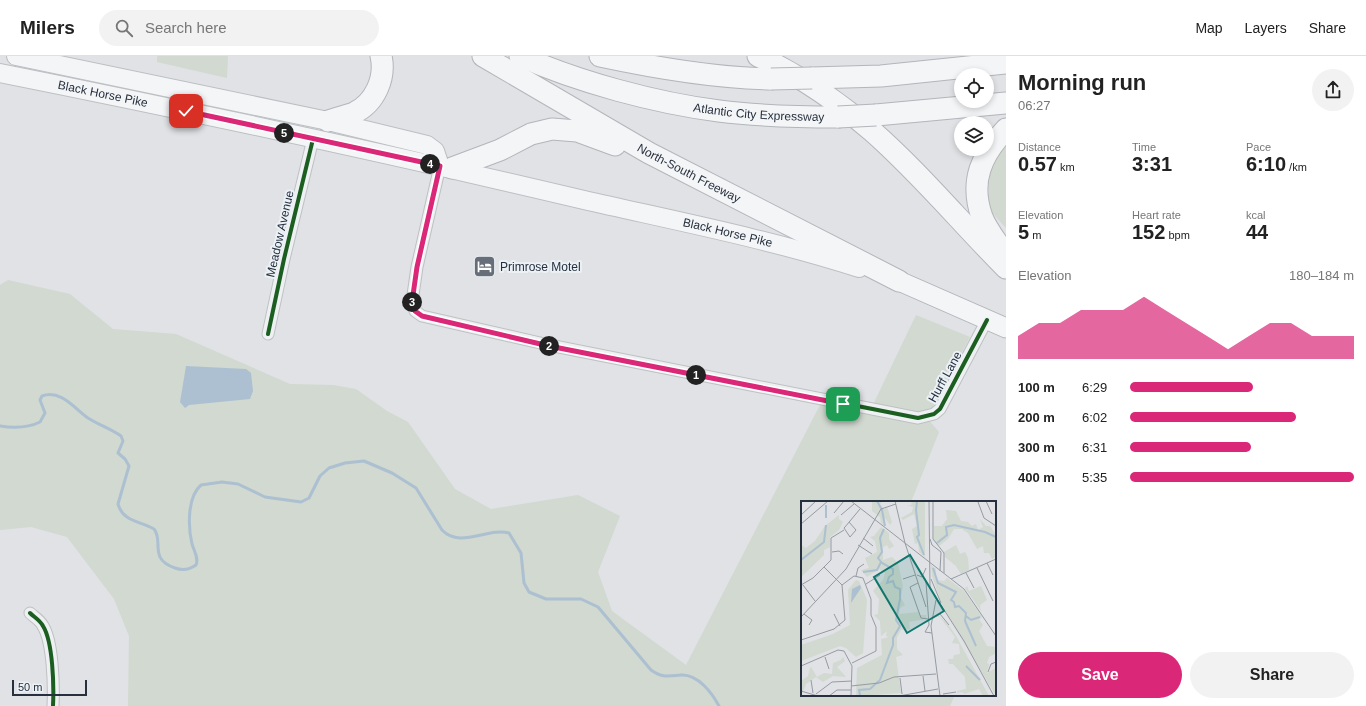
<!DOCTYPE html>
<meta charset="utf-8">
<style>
:root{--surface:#fff;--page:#f2f2f2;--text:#222;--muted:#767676;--line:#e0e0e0;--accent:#db2777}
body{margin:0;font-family:Helvetica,sans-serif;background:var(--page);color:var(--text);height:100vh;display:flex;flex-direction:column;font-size:15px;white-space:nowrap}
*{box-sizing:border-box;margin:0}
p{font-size:13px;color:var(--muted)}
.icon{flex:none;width:22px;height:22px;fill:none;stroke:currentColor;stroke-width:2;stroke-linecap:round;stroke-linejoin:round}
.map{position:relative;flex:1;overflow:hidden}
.side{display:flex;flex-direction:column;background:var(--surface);width:360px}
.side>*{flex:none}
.controls{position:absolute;left:954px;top:12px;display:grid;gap:8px}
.controls a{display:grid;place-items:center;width:40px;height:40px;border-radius:50%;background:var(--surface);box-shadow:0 2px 6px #0003;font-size:20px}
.scale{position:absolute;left:12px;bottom:10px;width:75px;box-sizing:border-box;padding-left:4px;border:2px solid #26303f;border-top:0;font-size:11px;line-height:14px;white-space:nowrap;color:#26303f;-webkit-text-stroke:3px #ecf1f5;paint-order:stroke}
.pin{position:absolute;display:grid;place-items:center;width:34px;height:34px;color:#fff;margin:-17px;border-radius:8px;box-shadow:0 2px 6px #0006}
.km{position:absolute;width:20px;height:20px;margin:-10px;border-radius:50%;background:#222;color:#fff;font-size:11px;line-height:20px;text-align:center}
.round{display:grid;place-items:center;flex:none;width:42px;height:42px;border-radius:21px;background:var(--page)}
.head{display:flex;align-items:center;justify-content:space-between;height:68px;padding:0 12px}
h1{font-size:22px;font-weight:700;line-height:30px}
.stats{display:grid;grid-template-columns:repeat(3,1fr);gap:6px;height:68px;padding:4px 12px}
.stats div{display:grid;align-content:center}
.stats b{font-size:20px;font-weight:700}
.stats small{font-size:11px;font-weight:400}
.stats p{font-size:11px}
.chart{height:112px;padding:8px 12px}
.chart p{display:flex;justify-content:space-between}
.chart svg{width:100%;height:72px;margin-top:4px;fill:var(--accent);opacity:.7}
.button{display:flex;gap:8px;margin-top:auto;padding:8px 12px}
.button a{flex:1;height:46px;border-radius:24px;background:var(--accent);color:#fff;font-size:16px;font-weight:700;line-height:46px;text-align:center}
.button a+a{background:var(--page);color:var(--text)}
ul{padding:0 12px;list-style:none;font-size:13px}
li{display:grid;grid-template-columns:64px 48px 1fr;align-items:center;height:30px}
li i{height:10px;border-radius:5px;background:var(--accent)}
header{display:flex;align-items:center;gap:24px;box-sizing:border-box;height:56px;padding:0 20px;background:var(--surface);border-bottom:1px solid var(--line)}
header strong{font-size:19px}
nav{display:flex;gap:22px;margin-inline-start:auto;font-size:14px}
.search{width:280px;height:36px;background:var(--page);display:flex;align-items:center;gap:10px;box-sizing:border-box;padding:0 14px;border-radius:22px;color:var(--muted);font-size:15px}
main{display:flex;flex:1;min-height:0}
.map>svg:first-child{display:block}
</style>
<header>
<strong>Milers</strong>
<div class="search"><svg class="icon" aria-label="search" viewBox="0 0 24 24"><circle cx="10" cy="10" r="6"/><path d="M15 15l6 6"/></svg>Search here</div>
<nav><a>Map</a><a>Layers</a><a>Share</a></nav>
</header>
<main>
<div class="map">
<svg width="1006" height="650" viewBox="0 0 1006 650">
<rect width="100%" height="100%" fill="#e0e2e5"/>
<g fill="#d1d9d0">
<polygon points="157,0 228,0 227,22 157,6"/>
<polygon points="1006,88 1006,172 987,151 991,104"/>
<polygon points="8,224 70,238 113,273 176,278 290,328 333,329 356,333 387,355 408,366 455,433 491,453 578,439 620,460 598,516 612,555 686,609 822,345 870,355 916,259 970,281 927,362 939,376 911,446 802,446 802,639 955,639 950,650 128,650 129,580 114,543 67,481 31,471 0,474 0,229"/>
</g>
<polygon fill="#acc0d1" points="186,310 246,313 251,317 253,335 250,343 189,349 185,352 180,346"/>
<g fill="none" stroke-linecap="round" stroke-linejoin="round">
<path stroke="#acc0d1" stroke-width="3" d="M0 370C13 372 28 372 40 366L45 357 40 344 42 340C61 333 75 353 88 362 99 369 111 373 121 380L123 385 118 397 125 403 129 410 118 448C123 466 140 465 154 473 164 485 148 503 175 512 183 515 189 514 196 509 199 502 194 495 192 488 188 471 187 441 201 429L222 426 238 428 265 441 301 446 309 442 320 420 329 412 345 407 364 405 392 417 416 432 442 474C460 493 488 471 509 477L521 497 524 527 529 536 546 543H581L598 551 651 614C662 622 668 620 681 619 698 618 712 637 719 650"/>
<defs>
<g id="minor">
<polyline points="440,110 417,211 412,246 415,255 422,260 549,289 918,362 934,358 940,353 987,264"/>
<polyline points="268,278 284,203 313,83"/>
<path d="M30 557C34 561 40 564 43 570 53 586 54 630 53 650"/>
</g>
<g id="primary">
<polyline points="16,0 328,65 427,89 435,95 440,110"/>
<path id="s1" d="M0 17C195 56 390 98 584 144 676 165 769 183 859 212"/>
</g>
<polyline id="trunk" points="899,225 1006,272"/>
<g id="motorway">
<path id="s2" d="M483 0 649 97 899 225"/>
<path id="s3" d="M520 0C578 26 656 47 719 55 758 60 798 61 838 61"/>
<path d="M600 0C656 12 713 22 771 23"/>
<path d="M758 0C799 19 838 46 872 75 920 117 961 167 1006 212"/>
<polyline points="812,22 881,20 1006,7"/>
<polyline points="876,59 1006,47"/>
<path d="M328 65C336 62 346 60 354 57 375 47 386 22 381 0"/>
<polyline points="452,112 500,94 531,78 552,73 577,75 615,89"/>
<path d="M1005 198C997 186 987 174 982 161 969 125 982 98 1006 73"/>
</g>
</defs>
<use href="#minor" stroke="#bec0c3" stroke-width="13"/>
<use href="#primary" stroke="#bcbfc3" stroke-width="20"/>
<use href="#trunk" stroke="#b2b5ba" stroke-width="21"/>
<use href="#motorway" stroke="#b2b5ba" stroke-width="23"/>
<use href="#minor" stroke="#eff0f2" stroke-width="11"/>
<use href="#primary" stroke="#f4f5f6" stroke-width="18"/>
<use href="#trunk" stroke="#f4f5f6" stroke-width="19"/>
<use href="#motorway" stroke="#f4f5f6" stroke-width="21"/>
<defs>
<g id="motorway-bridge">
<polyline points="771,23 812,22"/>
<polyline points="838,61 876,59"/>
</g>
</defs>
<use href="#motorway-bridge" stroke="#b2b5ba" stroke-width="23" stroke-linecap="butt"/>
<use href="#motorway-bridge" stroke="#f4f5f6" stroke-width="21"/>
<defs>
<g id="cycleway">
<polyline points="440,110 417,211 412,246 415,255 422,260 549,289 918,362 934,358 940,353 987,264"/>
<polyline points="268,278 284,203 313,83"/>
<path d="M30 557C34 561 40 564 43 570 53 586 54 630 53 650"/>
</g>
</defs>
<use href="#cycleway" stroke="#ecf1f5" stroke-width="6"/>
<use href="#cycleway" stroke="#1b5e20" stroke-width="4"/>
</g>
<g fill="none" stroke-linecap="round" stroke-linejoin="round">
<defs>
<polyline id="route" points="186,55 440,110 417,211 412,246 415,255 422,260 549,290 843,348"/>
</defs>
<use href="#route" stroke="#fff" stroke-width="8"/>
<use href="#route" stroke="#db2777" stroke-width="5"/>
</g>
<defs>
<symbol id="hotel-square" viewBox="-11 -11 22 22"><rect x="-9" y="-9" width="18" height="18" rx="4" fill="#676e79" stroke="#ecf1f5"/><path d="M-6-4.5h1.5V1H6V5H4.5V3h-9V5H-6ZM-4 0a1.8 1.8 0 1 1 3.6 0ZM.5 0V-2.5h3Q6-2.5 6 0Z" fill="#fff"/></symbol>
</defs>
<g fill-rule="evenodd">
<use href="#hotel-square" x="472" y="198" width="25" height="25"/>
</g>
<g text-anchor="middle" stroke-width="4" stroke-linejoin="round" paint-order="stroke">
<g font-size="12" fill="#26303f" stroke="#ecf1f5">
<text dy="4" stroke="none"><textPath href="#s1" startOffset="105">Black Horse Pike</textPath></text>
<text dy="4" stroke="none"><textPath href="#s3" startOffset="247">Atlantic City Expressway</textPath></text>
<text dy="4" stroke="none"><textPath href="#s2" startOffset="237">North-South Freeway</textPath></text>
<text dy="4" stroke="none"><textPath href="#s1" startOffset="745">Black Horse Pike</textPath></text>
<text transform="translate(280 178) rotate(-77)" y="4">Meadow Avenue</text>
<text transform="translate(945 321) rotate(-61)" y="4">Hurff Lane</text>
</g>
<g font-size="12" fill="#26303f" stroke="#ecf1f5" text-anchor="start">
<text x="500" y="215">Primrose Motel</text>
</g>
</g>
<g transform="translate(801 445)">
<rect width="195" height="195" fill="#e0e2e5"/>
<path d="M71 0H81L79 3 83 8 86 6 91 21 89 24 84 17V25L80 22 79 16 71 10ZM111 0H124V56L118 51 117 42 114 43 111 28 116 25 113 13 102 19 100 17 111 11 112 6 106 4H110ZM145 9 155 10 160 20 167 21 171 25 175 23 177 29 182 26 179 18 185 25H189L195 34V56L191 58 188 52H183L182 45 176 48 167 32 161 28H153L147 38 138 45 133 40V25H141L146 18ZM38 14V18L42 21 38 29 29 36V46L23 49V54L0 76V44L5 47 14 40 24 25ZM80 26 88 32V38L93 45 88 48 86 44 82 46V59L91 56 97 62 102 85 100 97 104 104 99 107 98 113 117 111 119 114H125L126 118 108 121 109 128 100 129 96 136V148L102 154 95 156 100 192 55 195 56 167 81 154 80 138 88 136 85 135 86 130 80 135 79 120 73 114 77 113 78 98 72 90 82 79 84 72 78 68 66 76 60 69 68 67 64 57 76 51 74 40 69 36 73 35ZM155 44 159 53 164 51 167 57 168 69 160 73 155 65 144 56 143 51ZM130 64 135 68V79L143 80 146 77 163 90 181 116 178 118 182 124 178 130 186 145 195 146V152L188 156 186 162 188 163 186 172 195 167V195L142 107 131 75ZM55 79 58 80 66 99 62 152 55 156 45 147 39 145 0 160V144L32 133 49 124 47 89ZM166 85 168 90 180 85 186 99 179 104 180 110 164 87ZM136 113 146 122 155 135 188 195H182L178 188 163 193 162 191 156 192V190L165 188 164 176 152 163H148L147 158H152L153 154 159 153 158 143 151 142 154 136 139 116H134ZM42 156 44 160 36 166 45 176 32 175 22 181 15 176 5 183 0 195V180L7 175 9 167 10 166 16 176 23 172 31 173 32 162 40 159Z" fill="#d1d9d0"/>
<path d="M59 84 60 87 50 102 51 88Z" fill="#acc0d1"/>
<path fill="none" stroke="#acc0d1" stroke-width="2" d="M76 0 81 9 84 25M116 0 115 9 118 34 116 36 123 54M25 17V4M136 42 146 34 145 26 153 24 184 31 195 36M0 59 23 41 25 24M132 67 137 82 155 91 150 99 153 101 154 106 158 105 165 112 164 120 175 145M62 71 76 69 80 61M165 115 170 119 179 116M165 165 179 179M59 195 58 189 69 188 79 179 92 144V137L99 125 95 119 99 98V88L94 86 92 80 86 82 88 76 92 73V68L81 62 77 57 81 51 79 37 83 28"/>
<path fill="none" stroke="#969ba3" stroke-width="1" d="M50 0 163 88 195 135M94 0 104 42 125 106M128 0 129 87 163 140 193 195M132 0V38L143 52V72M185 0 191 13M177 1 183 17 195 25M33 12 43 0M0 14 15 0M40 14 53 3M48 21 55 29 49 36 43 27 44 26 59 8M0 23 27 0M62 37 72 45M129 38 131 44 140 51 139 70M57 44 71 53M31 51 38 50 42 53M186 62 192 74M176 67 192 100M165 72 173 87M116 74 121 76 125 67M55 75 57 67 63 63M102 78 114 74M130 78 140 102M150 78 195 58M125 81 128 124M117 82 109 86 120 117 127 118M65 83 79 74M0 84 12 77 30 59V37L43 29M2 84 14 100M41 84 53 75 62 77 70 98V114L75 126V150L51 162M135 99 130 125 139 195M3 113 11 119 8 124M33 113 39 125M0 116 45 68 80 8 95 3M132 117 139 113 148 124M128 124 124 131 131 132M0 139 33 128 44 119 41 84 23 66M24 156 28 168M0 165 37 149 43 150 51 165 50 195M187 171 190 163 195 161M122 175 124 190M99 177 101 193M10 179 12 192M50 185 78 182 93 176 135 173M0 190 17 195M15 193 31 181 51 180M142 193 155 191M28 195 36 189H50M98 195 137 188"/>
<path fill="#0f766e" fill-opacity="0.15" stroke="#0f766e" stroke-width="2" d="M109 54 143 110 106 132 73 76Z"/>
<rect width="195" height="195" fill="none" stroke="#26303f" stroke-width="2"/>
</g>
</svg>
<div class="controls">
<a><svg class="icon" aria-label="locate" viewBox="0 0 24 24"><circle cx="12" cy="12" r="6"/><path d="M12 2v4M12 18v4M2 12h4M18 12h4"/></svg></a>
<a><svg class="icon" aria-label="layers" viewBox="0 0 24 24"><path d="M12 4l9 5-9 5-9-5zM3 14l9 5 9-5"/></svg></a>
</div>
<div class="scale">50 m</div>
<div class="pin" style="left:843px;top:348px;background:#1e9e55"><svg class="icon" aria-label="arrive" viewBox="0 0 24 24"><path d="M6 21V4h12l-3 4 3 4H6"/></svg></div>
<div class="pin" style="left:186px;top:55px;background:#d93025"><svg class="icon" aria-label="check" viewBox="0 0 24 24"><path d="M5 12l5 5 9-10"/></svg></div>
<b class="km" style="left:696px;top:319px">1</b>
<b class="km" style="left:549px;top:290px">2</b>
<b class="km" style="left:412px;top:246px">3</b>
<b class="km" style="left:430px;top:108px">4</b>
<b class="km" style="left:284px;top:77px">5</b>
</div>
<section class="side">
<div class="head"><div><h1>Morning run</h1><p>06:27</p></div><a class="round"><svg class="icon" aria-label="share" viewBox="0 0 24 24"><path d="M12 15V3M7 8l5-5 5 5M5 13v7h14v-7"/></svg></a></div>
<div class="stats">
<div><p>Distance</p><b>0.57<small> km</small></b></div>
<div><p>Time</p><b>3:31</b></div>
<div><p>Pace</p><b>6:10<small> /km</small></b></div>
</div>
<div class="stats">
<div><p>Elevation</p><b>5<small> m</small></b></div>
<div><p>Heart rate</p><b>152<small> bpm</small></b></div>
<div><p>kcal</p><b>44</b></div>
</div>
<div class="chart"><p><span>Elevation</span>180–184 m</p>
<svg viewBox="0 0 160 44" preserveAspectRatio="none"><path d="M0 44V30L10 22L20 22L30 14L40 14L50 14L60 6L70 14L80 22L90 30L100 38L110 30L120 22L130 22L140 30L150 30L160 30V44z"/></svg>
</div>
<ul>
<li><b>100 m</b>6:29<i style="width:55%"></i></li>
<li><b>200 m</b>6:02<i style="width:74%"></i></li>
<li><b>300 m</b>6:31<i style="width:54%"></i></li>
<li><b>400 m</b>5:35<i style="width:100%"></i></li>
</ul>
<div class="button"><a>Save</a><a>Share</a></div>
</section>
</main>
